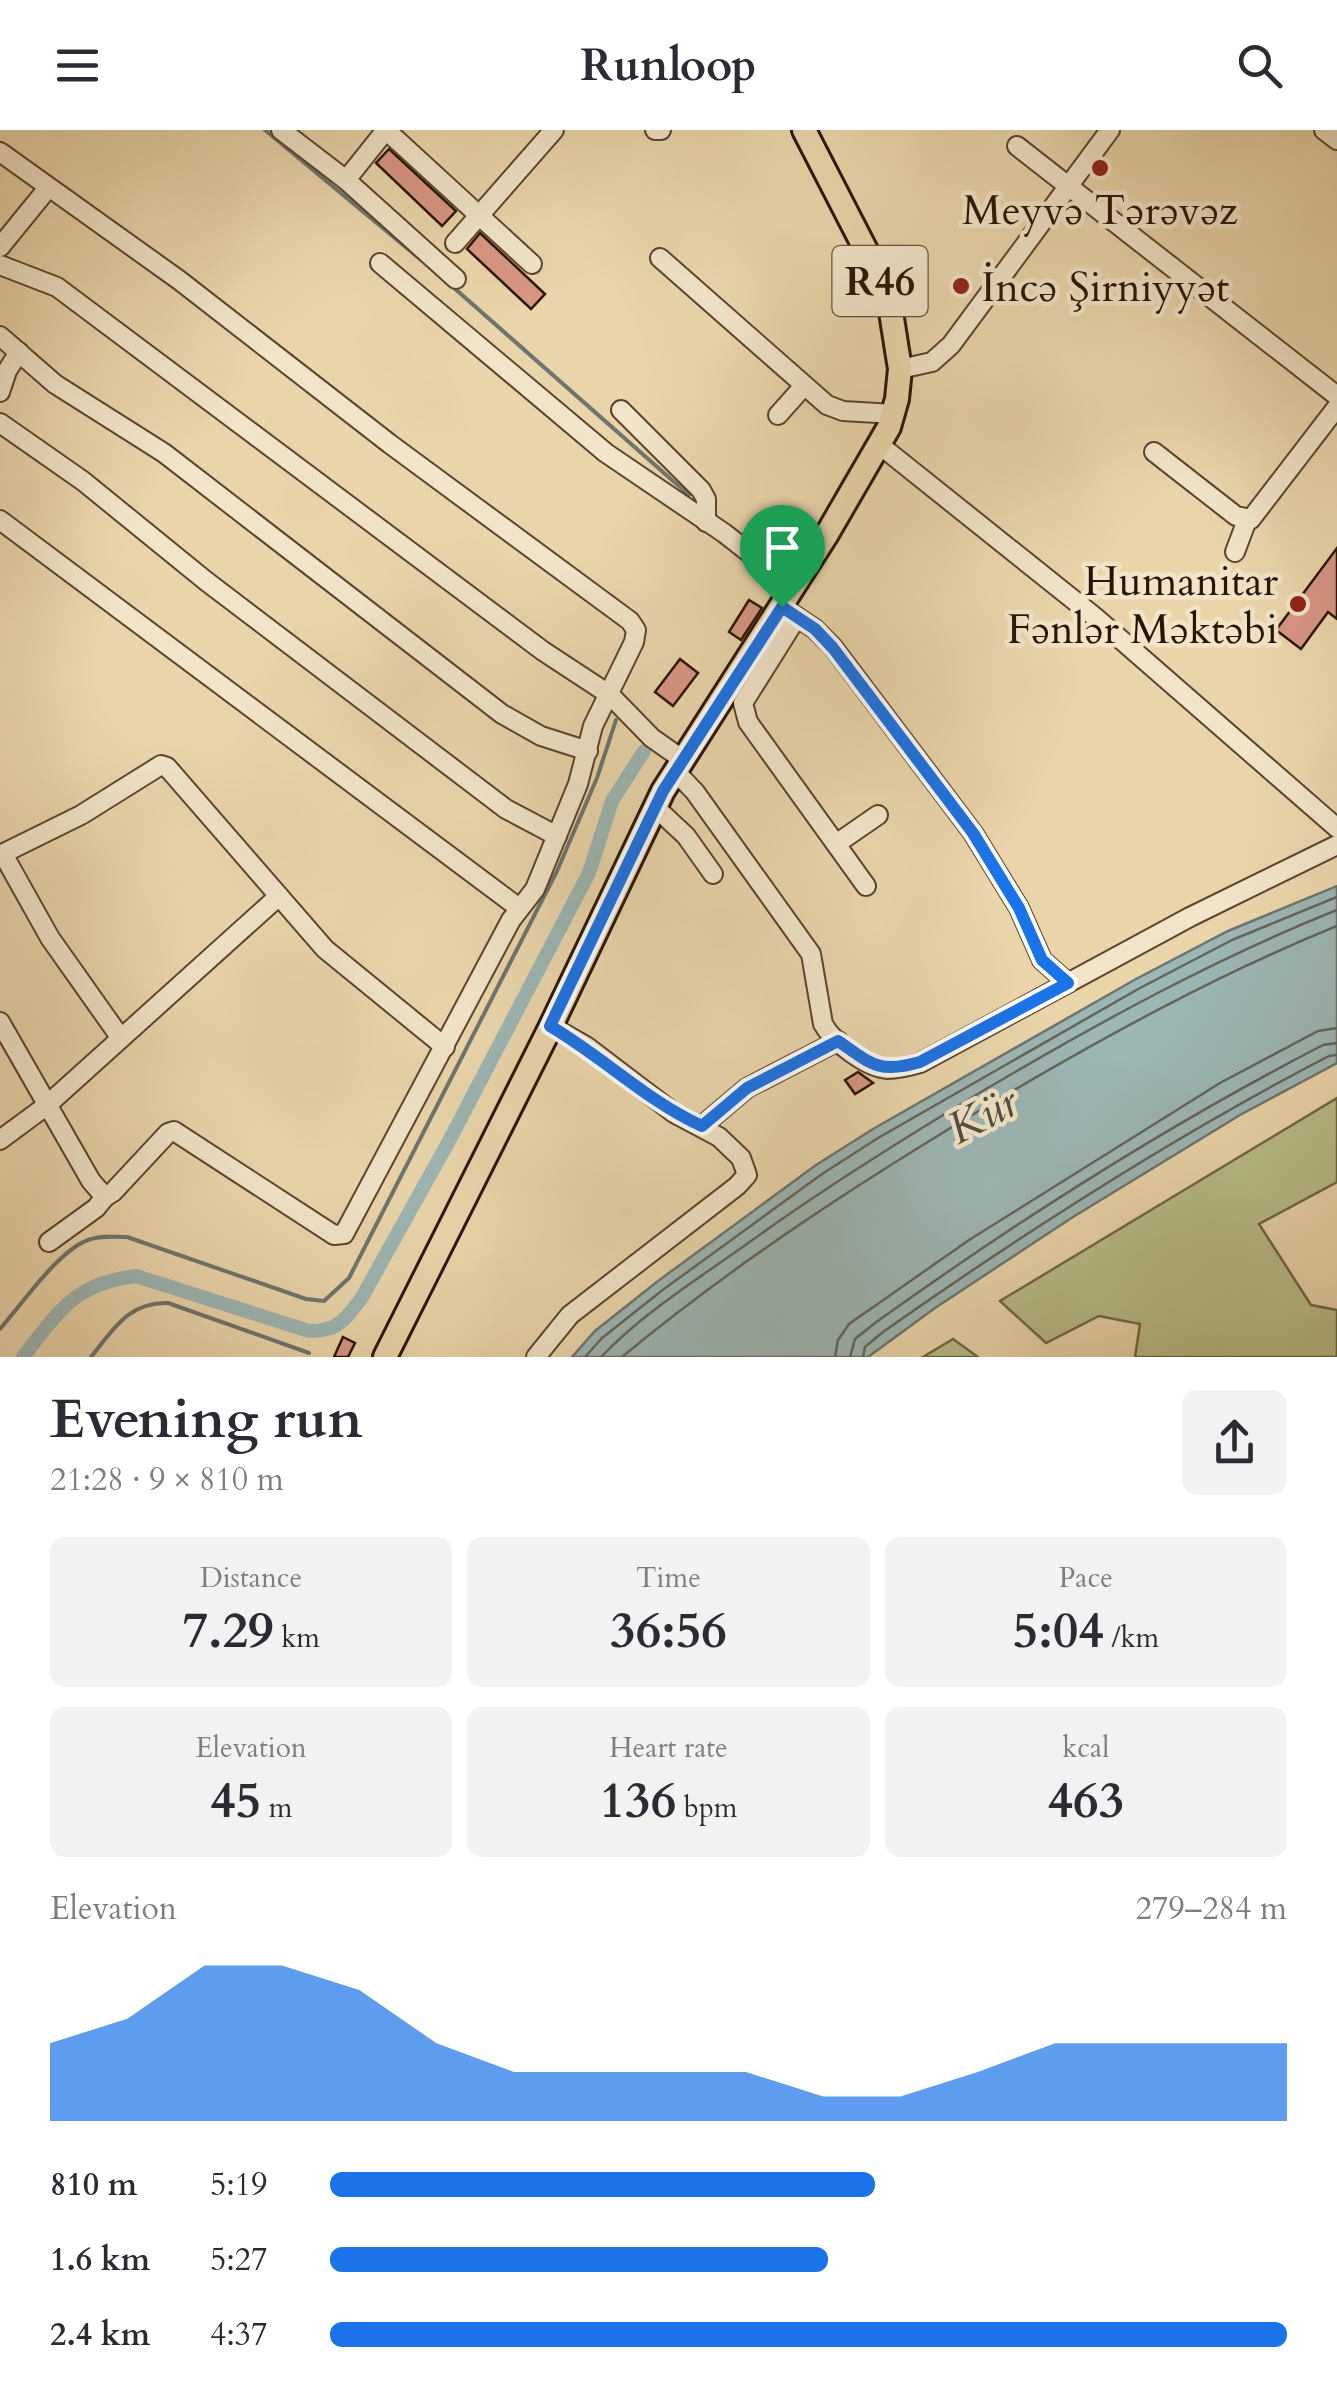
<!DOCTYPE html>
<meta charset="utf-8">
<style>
:root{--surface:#fff;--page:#f2f2f3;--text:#2b2b33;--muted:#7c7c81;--accent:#1a73e8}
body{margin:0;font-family:Cardo,serif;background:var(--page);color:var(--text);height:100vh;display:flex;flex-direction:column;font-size:38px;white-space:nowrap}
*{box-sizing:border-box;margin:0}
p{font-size:32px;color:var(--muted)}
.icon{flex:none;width:55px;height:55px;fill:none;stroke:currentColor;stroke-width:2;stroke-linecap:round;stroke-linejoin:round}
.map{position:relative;height:1227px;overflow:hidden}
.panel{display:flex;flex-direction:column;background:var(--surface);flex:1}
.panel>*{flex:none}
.pin{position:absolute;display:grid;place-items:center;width:85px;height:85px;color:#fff;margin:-102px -42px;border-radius:50% 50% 50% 0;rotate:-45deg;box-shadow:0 0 10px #0007}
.pin .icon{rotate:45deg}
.round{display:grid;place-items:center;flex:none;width:105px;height:105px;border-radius:15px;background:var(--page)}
.headline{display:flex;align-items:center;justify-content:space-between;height:170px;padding:0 50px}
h1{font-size:55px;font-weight:700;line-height:75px}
.figures{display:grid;grid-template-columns:repeat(3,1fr);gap:15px;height:170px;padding:10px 50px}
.figures div{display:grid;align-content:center;border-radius:15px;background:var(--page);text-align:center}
.figures b{font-size:50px;font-weight:700}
.figures small{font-size:28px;font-weight:400}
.figures p{font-size:28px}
.chart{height:280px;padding:20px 50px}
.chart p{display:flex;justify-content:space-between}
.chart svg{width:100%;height:180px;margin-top:10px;fill:var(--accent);opacity:.7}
ul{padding:0 50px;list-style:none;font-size:32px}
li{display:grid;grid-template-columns:160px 120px 1fr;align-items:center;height:75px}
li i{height:25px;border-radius:12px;background:var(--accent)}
header{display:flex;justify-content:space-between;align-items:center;height:130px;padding:0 50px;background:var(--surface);font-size:45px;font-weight:700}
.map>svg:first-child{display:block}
</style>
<header><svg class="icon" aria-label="menu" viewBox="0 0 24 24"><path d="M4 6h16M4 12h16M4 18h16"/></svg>Runloop<svg class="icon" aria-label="search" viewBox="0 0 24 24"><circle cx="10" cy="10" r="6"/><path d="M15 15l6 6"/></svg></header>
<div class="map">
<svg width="1337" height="1227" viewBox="0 0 1337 1227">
<rect width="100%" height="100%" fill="#ead5ab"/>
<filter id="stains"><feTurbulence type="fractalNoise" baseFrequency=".002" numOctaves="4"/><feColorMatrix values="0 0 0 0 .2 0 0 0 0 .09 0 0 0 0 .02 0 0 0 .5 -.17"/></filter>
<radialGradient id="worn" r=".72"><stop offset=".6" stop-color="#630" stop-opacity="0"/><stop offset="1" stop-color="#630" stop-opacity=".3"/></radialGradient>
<g fill="#b8bd88" stroke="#706846" stroke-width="2.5">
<polygon points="1337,968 1337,1052 1259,1094 1311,1175 1337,1180 1337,1227 1135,1227 1140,1194 1099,1186 1046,1213 1000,1171"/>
<polygon points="953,1209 978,1227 923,1227"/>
</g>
<polygon fill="#9cb6b4" stroke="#6e756e" stroke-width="2.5" points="1337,756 1337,933 1240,985 1073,1087 935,1178 868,1227 572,1227 595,1201 658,1151 816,1035 873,999 1136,849 1228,801"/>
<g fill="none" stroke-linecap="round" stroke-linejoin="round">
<g stroke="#62655c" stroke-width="2.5">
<polyline points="585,1227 602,1208 664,1159 822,1044 878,1008 1140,858 1232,810 1337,767"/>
<path d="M601 1227C644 1182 701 1147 751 1111 827 1056 906 1007 986 959 1100 892 1214 829 1337 780"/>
<path d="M622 1227C738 1131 863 1050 992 973 1104 907 1216 845 1337 796"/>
<polyline points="835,1227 838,1210 849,1194 969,1110 1220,953 1318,901 1337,898"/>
<path d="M850 1227 855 1209 875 1193C1017 1091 1168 995 1323 915L1337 913"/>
<path d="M863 1227 865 1217 883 1202C1025 1102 1174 1006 1329 926L1337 925"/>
</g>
<g stroke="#6e756e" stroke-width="4">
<polyline points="265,0 438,144"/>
<polyline points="453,157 689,365"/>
<path d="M0 1199C22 1174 58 1121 88 1110 101 1105 114 1107 127 1107L306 1169 324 1171 349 1148 557 741 597 648 616 590"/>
<path d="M91 1227C114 1199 128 1172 168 1173L309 1223"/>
</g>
<path stroke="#9cb6b4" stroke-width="14" d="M23 1227C59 1181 75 1153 136 1146L309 1201C338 1201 344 1191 361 1169L449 1011 589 743 612 671 644 621"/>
</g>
<g fill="#d89685" stroke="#291405" stroke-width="2.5">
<polygon points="389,19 456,81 442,96 376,33"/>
<polygon points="480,103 545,164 531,179 467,119"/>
<polygon points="1337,418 1337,489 1328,482 1301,519 1276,500"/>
<polygon points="749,470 762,478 741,510 729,502"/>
<polygon points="680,529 698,543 673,576 655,562"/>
<polygon points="858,942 873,953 855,964 845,950"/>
<polygon points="343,1207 355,1213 348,1227 334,1227"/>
</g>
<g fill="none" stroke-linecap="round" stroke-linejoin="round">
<defs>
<g id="minor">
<polyline points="281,0 346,50 456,149"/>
<polyline points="655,0 661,0"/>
<polyline points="1324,0 1337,10"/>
<polyline points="1017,16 1337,266"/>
<polyline points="0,22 179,150 390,314 630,491 636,500 634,512 593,596 578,654 535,759 511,790 344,1104 334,1105 174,1001 168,1003 113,1062 105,1067 91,1051 0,892"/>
<polyline points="346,50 386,0 532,134"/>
<polyline points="455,113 554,0"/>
<polyline points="0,117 48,58"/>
<polyline points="660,128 827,275 843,281 894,284"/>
<polyline points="380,133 606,323 724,403 793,457"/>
<polyline points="0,135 57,157 543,521 610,565 652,608 682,629"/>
<polyline points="0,206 55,254 164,323 502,584 541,606 588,621"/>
<polyline points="900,239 932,232 951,215 1110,0"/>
<polyline points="0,262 7,241 19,222"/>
<polyline points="621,280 701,360 706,369 706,392"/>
<polyline points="778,285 803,257"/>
<polyline points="0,293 83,351 206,451 506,679 557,706"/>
<polyline points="881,316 1095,487 1337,698"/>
<polyline points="1154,322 1236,386 1251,389 1337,277"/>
<polyline points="0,390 519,778"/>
<polyline points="1235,422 1247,390"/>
<polyline points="782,477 815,499 833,517 973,703 1019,778 1042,830 1068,853"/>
<polyline points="797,487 743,573 748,592 866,756"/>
<path d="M675 641 695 662 811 824 823 894C833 912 867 938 888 939 899 939 910 936 920 933L1190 787 1337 715"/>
<polyline points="655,677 686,706 713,744"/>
<polyline points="836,714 878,685"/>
<polyline points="3,724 50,808 120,907"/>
<polyline points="0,725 81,685 161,635 167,637 325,819 445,917"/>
<polyline points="702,996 747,958 838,911"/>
<polyline points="0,1010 46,976 279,766"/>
<polyline points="49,1112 96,1078 105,1067"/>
<polyline points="536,1227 570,1185 737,1056 747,1045 741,1028 719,1007 674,983 586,916 551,896"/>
</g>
<polyline id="major" points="385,1227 551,896 663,661 827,404 889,297 897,269 900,239 891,182 873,134 804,0"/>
</defs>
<use href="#minor" stroke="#59442e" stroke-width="22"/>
<use href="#major" stroke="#291405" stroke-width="28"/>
<use href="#minor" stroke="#f1e4c8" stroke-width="18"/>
<use href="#major" stroke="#ead5ab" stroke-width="22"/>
</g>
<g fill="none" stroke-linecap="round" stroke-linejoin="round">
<defs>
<path id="route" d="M782 477 815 499 833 518 973 703 1019 778 1042 830 1068 853 920 932C879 944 871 934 838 911L747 958 702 996C647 971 603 927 550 896L663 661Z"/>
</defs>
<use href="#route" stroke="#fff" stroke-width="20"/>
<use href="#route" stroke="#1a73e8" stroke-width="12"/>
</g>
<g fill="#8f2418" stroke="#f1e4c8" stroke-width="4">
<circle cx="1100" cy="38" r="10"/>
<circle cx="961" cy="156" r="10"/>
<circle cx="1298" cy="474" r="10"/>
</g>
<g text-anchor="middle" stroke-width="9" stroke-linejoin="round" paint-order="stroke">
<rect fill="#f1e4c8" stroke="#655240" stroke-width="2.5" x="832.5" y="116" width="95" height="70" rx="8"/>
<g font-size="40" font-weight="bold" fill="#291405">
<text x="880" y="165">R46</text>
</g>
<g font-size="42" fill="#291405" stroke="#f1e4c8">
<text x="1100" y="94">Meyvə Tərəvəz</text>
<text x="981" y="171" text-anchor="start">İncə Şirniyyət</text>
<text x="1278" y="465" text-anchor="end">Humanitar<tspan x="1278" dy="48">Fənlər Məktəbi</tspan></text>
</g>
<g font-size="45" font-style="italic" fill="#514d42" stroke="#f1e4c8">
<text transform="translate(982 984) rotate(-28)" y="16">Kür</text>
</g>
</g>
<rect width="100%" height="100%" filter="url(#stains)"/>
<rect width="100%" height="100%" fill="url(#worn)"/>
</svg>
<div class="pin" style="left:782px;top:477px;background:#1e9e55"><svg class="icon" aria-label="arrive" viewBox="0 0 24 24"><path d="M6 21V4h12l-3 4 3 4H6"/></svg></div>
</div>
<section class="panel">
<div class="headline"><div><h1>Evening run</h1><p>21:28 · 9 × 810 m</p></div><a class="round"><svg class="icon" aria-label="share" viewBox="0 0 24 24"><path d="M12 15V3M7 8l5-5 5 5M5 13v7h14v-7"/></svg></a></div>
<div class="figures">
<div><p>Distance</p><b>7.29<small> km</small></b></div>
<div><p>Time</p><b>36:56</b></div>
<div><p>Pace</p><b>5:04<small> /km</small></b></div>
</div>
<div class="figures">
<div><p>Elevation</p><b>45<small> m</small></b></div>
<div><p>Heart rate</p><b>136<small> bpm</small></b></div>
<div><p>kcal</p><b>463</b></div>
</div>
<div class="chart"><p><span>Elevation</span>279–284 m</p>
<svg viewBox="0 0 160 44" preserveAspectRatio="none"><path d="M0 44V25L10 19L20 6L30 6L40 12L50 25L60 32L70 32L80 32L90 32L100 38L110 38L120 32L130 25L140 25L150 25L160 25V44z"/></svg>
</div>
<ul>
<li><b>810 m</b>5:19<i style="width:57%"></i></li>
<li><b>1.6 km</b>5:27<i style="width:52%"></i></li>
<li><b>2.4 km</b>4:37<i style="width:100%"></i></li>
</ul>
</section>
